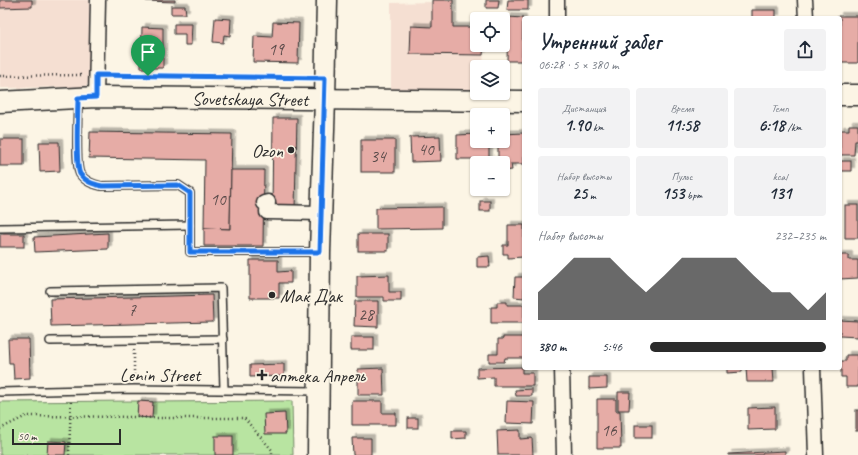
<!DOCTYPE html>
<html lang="ru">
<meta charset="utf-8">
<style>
:root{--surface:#fff;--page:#f2f2f3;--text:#1f2937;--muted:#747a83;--accent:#2b2b2b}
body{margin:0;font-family:Caveat,sans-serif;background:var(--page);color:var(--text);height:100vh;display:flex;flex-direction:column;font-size:15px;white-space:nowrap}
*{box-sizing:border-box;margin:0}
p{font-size:13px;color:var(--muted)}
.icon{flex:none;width:22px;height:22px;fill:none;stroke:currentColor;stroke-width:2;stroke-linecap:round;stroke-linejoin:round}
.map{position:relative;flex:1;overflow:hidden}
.sheet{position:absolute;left:522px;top:16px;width:320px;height:354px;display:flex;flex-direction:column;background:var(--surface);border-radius:4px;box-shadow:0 1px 3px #0004}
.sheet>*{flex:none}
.tools{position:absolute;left:470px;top:12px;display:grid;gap:8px}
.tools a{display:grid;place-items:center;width:40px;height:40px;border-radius:4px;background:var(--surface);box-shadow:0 1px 3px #0004;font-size:20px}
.scale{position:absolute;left:12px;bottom:10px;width:109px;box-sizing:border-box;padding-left:4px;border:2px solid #2b2b2b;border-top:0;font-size:11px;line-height:14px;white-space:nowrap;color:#2b2b2b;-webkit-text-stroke:3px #fcf5e5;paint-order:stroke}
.pin{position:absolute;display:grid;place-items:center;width:34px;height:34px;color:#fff;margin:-41px -17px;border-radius:50% 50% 50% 0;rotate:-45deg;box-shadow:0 0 4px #0007}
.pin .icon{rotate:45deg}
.round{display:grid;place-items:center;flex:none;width:42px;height:42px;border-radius:4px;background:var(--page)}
.overview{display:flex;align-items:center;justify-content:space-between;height:68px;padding:0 16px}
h1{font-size:22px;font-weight:700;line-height:30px}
.figures{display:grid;grid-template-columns:repeat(3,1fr);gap:6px;height:68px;padding:4px 16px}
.figures div{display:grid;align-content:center;border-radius:4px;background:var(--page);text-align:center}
.figures b{font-size:17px;font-weight:700}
.figures small{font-size:11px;font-weight:400}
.figures p{font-size:11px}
.chart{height:112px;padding:8px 16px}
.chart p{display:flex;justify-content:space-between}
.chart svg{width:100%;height:72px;margin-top:4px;fill:var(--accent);opacity:.7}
ul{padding:0 16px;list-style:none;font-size:13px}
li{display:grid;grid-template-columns:64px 48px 1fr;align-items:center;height:30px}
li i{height:10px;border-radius:5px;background:var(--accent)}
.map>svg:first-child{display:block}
</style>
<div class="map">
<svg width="858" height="455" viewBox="0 0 858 455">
<defs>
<filter id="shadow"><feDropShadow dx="3.5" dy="-3.5" stdDeviation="0" flood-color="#0004"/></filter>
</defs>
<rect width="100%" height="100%" fill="#fcf5e5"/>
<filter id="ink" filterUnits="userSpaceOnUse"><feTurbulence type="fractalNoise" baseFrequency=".025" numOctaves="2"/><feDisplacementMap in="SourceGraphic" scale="8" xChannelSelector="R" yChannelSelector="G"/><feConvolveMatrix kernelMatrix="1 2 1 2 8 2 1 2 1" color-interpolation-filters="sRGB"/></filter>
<g filter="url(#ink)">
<g fill="#f5dfd2">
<polygon points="0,0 94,0 90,79 87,85 82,87 75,87 0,88"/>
<polygon points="432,0 453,0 453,27 477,27 477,45 484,45 483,67 477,67 477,91 391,91 391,3 432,2"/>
</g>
<polygon fill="#b8e4a1" stroke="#728866" points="138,401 153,402 292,401 293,455 0,455 0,402"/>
<g fill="#e6aca6" stroke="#2b2b2b" filter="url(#shadow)">
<polygon points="0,0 32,0 32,7 0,8"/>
<polygon points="146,0 175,0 175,2 146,1"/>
<polygon points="432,0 453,0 453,27 477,27 477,45 484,45 483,55 410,54 411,26 432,27"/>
<polygon points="486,0 499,0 498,8 486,8"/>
<polygon points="508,0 528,0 528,10 507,10"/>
<polygon points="171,6 185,6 186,14 171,14"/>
<rect x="752" y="10" width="24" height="8"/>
<polygon points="838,16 858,16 858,63 840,63 840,18 838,18"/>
<polygon points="508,17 523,18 522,61 507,61"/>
<polygon points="215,18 231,19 230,36 224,35 223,43 213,42"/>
<polygon points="273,22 299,23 298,63 253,62 254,36 272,37"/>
<polygon points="174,24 192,24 191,45 185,45 185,34 174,34"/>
<polygon points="142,27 163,28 163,68 141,68"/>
<polygon points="273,118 297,118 295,209 272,209"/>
<polygon points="849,125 858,125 858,141 855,141 854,155 840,155 840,130 849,130"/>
<polygon points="90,132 232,134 230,229 204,228 205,160 89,158"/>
<polygon points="524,133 524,164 511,164 512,170 503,171 503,163 498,163 498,141 503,141 503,134"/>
<polygon points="477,134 477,141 489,141 489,159 457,159 457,135"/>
<polygon points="440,136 441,161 411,162 410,137"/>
<rect x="0" y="139" width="24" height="27"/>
<rect x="361" y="140" width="34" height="32"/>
<polygon points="39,142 59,142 60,171 40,172"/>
<rect x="840" y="161" width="11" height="10"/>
<polygon points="231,170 264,170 263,246 204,246 204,228 230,229"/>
<rect x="480" y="201" width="10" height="10"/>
<rect x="845" y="205" width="13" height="33"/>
<polygon points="442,207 442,228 376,229 376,208"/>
<polygon points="508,225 524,225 524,257 508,258 508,254 503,254 503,245 508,245"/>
<polygon points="108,233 108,249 35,252 34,237"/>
<rect x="0" y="234" width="24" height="13"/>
<rect x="358" y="234" width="30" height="17"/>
<polygon points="840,255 849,255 849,260 858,260 858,278 840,279"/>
<polygon points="489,256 490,267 477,267 477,257"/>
<polygon points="250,260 278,260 278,272 291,271 291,283 279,283 279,298 250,298"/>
<polygon points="389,275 389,292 401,292 401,301 384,301 384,297 357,297 357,276"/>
<polygon points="515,277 524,277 524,298 514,297"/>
<polygon points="212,295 213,322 51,326 50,299"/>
<polygon points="355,301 378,301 378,327 354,326"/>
<polygon points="497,302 507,302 507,305 524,305 524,323 491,323 491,307 497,307"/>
<polygon points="840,320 858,321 858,337 840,336"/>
<rect x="351" y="337" width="23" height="13"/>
<polygon points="503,337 524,337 524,358 505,358 504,362 489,362 489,354 498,354 498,339 503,339"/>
<polygon points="8,339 29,339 30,378 14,379 13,363 9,363"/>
<polygon points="846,355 858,355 858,387 846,387 846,377 841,377 841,361 846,361"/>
<polygon points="284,364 284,376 250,377 250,365"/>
<polygon points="522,367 522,373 533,373 533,386 494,386 494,377 477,378 477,368"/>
<polygon points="383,368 384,395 358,395 358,369"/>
<polygon points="727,368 742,368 742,372 727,373"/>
<polygon points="746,368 773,368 774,382 747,382"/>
<polygon points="589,377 607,377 607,388 589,389"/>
<polygon points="532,389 532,396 516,396 515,390"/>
<polygon points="618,392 630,392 629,410 618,410"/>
<polygon points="597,399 616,399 616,411 620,411 621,448 597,448"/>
<polygon points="138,401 153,402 152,418 137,417"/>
<polygon points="352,401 382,401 382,413 396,413 396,425 352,425"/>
<polygon points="507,401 534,402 533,424 506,423"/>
<polygon points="775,407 775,429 748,430 748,408"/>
<rect x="856" y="410" width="2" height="21"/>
<polygon points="285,413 286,434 265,434 264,414"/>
<rect x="408" y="418" width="10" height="10"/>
<rect x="635" y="425" width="17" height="13"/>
<polygon points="520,430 520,439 532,438 533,455 498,455 497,431"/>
<polygon points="452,431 466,431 466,438 452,439"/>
<rect x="215" y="436" width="18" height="19"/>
<polygon points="352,438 371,438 371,455 353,455"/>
<polygon points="48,441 66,442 65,455 47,455"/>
<polygon points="785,451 785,455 728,455 728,454"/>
</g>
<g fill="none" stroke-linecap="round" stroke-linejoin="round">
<defs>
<g id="lane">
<path d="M78 98C78 112 75 165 80 174 86 182 93 184 101 186L178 185 190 193V252H318"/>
<polyline points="0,228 190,225"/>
<polyline points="50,291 221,288 224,389"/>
<polyline points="50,341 223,339"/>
<polyline points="0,392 134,389 318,391"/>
</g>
<g id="street">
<polyline points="805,0 806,18"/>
<polyline points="557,18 557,0"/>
<polyline points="96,97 98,0"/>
<polyline points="264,203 268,202 267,212 321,213"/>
<polyline points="562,368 564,455"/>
<polyline points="813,368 816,455"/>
</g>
<g id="secondary">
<polyline points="840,95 858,95"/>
<path id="s1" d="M0 102 96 97 524 101"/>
<polyline points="318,455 320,252 325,99 327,0"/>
</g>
</defs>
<use href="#lane" stroke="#2b2b2b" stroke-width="10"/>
<use href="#street" stroke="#2b2b2b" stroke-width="17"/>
<use href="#secondary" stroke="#2b2b2b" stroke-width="23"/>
<g stroke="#2b2b2b" stroke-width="2.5" stroke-dasharray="1 3" stroke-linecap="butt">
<polyline points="110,75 309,78"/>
<polyline points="0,76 83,75"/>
<polyline points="134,350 134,379"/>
<polyline points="0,429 26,416 137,417 152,418 244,418 272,450 272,455"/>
<polyline points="69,455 71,400"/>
</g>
<use href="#lane" stroke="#fcf5e5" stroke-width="7"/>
<use href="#street" stroke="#fcf5e5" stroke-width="14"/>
<use href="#secondary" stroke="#fcf5e5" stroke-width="20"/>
</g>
</g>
<g fill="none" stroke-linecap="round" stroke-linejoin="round" filter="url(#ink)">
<defs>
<path id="route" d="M96 75 325 78 320 252H190V193L178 185 102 186C93 184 86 182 80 174 75 165 78 112 78 98L96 97Z"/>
</defs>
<use href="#route" stroke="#fff" stroke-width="8"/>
<use href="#route" stroke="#1a73e8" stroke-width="5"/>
</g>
<g fill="#2b2b2b" stroke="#fcf5e5" stroke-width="1.5">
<circle cx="291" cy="150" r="4"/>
<circle cx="272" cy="295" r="4"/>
<path d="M260 369h4v4h4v4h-4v4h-4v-4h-4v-4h4z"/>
</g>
<g text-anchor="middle" stroke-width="3.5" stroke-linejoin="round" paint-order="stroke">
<g font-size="17" fill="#5a4b4a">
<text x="276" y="55">19</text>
<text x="426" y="155">40</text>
<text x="378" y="162">34</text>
<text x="218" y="205">10</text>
<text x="132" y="316">7</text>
<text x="366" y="320">28</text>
<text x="609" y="436">16</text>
</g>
<g font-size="19" fill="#2b2b2b" stroke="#fcf5e5">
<text dy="7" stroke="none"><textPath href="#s1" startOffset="250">Sovetskaya Street</textPath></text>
<text x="160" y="381">Lenin Street</text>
</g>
<g font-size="19" fill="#2b2b2b" stroke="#fcf5e5" text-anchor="start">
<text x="283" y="157" text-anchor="end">Ozon</text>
<text x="280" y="302">Мак Дак</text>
<text x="270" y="382">аптека Апрель</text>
</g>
</g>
</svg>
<div class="tools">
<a><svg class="icon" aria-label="locate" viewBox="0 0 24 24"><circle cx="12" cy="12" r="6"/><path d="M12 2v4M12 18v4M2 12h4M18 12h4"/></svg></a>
<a><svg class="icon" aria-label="layers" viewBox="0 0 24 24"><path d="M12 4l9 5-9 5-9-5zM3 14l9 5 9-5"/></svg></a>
<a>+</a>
<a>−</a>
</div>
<div class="scale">50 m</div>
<div class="pin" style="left:148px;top:76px;background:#1e9e55"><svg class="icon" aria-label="arrive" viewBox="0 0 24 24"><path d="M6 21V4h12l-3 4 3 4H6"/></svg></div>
<section class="sheet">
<div class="overview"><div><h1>Утренний забег</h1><p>06:28 · 5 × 380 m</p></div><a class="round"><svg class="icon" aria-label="share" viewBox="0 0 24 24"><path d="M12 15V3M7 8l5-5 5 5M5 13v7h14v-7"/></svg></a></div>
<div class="figures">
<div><p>Дистанция</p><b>1.90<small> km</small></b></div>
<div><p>Время</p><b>11:58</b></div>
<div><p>Темп</p><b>6:18<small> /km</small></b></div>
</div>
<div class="figures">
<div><p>Набор высоты</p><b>25<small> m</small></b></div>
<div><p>Пульс</p><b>153<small> bpm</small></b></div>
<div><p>kcal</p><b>131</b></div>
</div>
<div class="chart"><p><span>Набор высоты</span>232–235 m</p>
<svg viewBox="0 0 160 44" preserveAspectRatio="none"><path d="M0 44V27L10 17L20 6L30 6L40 6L50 17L60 27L70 17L80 6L90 6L100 6L110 6L120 17L130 27L140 27L150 38L160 27V44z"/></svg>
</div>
<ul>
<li><b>380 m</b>5:46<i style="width:100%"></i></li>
</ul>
</section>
</div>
